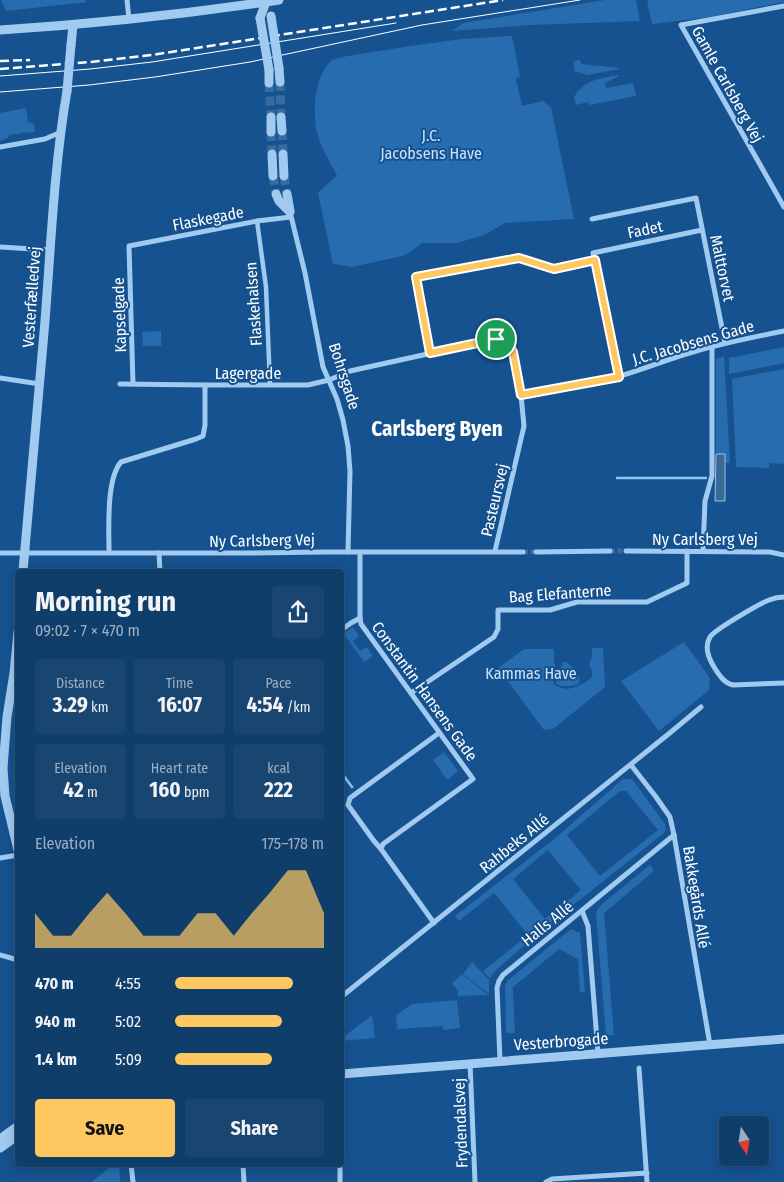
<!DOCTYPE html>
<meta charset="utf-8">
<style>
:root{--surface:#103e6b;--page:#194571;--text:#f1f3f6;--muted:#9caec1;--line:#30577e;--accent:#ffc760}
body{margin:0;font-family:"Fira Sans Condensed",sans-serif;background:var(--page);color:var(--text);height:100vh;display:flex;flex-direction:column;font-size:19px;white-space:nowrap}
*{box-sizing:border-box;margin:0}
p{font-size:16px;color:var(--muted)}
.icon{flex:none;width:28px;height:28px;fill:none;stroke:currentColor;stroke-width:2;stroke-linecap:round;stroke-linejoin:round}
.map{position:relative;flex:1;overflow:hidden}
.details{position:absolute;left:15px;top:569px;width:329px;height:598px;display:flex;flex-direction:column;background:var(--surface);border-radius:5px;box-shadow:0 2px 12px #0003,0 0 0 1px var(--line)}
.details>*{flex:none}
.needle{width:32px;rotate:168deg}
.fabs{position:absolute;left:719px;top:1116px;display:grid;gap:10px}
.fabs a{display:grid;place-items:center;width:50px;height:50px;border-radius:5px;background:var(--surface);box-shadow:0 2px 12px #0003,0 0 0 1px var(--line);font-size:25px}
.pin{position:absolute;display:grid;place-items:center;width:42px;height:42px;color:#fff;margin:-21px;border:2px solid #fff;border-radius:50%;box-shadow:0 1px 5px #0007}
.round{display:grid;place-items:center;flex:none;width:52px;height:52px;border-radius:5px;background:var(--page)}
.headline{display:flex;align-items:center;justify-content:space-between;height:85px;padding:0 20px}
h1{font-size:28px;font-weight:700;line-height:38px}
.metrics{display:grid;grid-template-columns:repeat(3,1fr);gap:8px;height:85px;padding:5px 20px}
.metrics div{display:grid;align-content:center;border-radius:5px;background:var(--page);text-align:center}
.metrics b{font-size:21px;font-weight:700}
.metrics small{font-size:14px;font-weight:400}
.metrics p{font-size:14px}
.chart{height:140px;padding:10px 20px}
.chart p{display:flex;justify-content:space-between}
.chart svg{width:100%;height:90px;margin-top:5px;fill:var(--accent);opacity:.7}
.cta{display:flex;gap:10px;margin-top:auto;padding:10px 20px}
.cta a{flex:1;height:58px;border-radius:5px;background:var(--accent);color:#111;font-size:20px;font-weight:700;line-height:58px;text-align:center}
.cta a+a{background:var(--page);color:var(--text)}
ul{padding:0 20px;list-style:none;font-size:16px}
li{display:grid;grid-template-columns:80px 60px 1fr;align-items:center;height:38px}
li i{height:12px;border-radius:6px;background:var(--accent)}
.map>svg:first-child{display:block}
</style>
<div class="map">
<svg width="784" height="1182" viewBox="0 0 784 1182">
<rect width="100%" height="100%" fill="#15528f"/>
<g fill="#276cae" fill-rule="evenodd">
<polygon points="1,0 85,0 87,2 6,11"/>
<polygon points="605,0 636,0 640,21 531,25 452,31 463,23"/>
<polygon points="649,0 784,0 784,2 710,17 652,24 647,2"/>
<path d="M512 36 520 77 516 79 522 106 543 101 551 107 574 219 505 223 484 235 457 243H422L409 253 402 256 352 267 333 264 318 193 337 175C329 161 321 148 317 132 312 113 315 75 331 61 334 59 338 58 342 57L410 46 461 39Z"/>
<polygon points="580,60 581,64 619,68 619,69 588,75 574,71 574,61"/>
<path d="M618 75 619 76 605 83 606 88 633 83 636 96 589 105 588 102 576 105 574 97C585 79 600 79 618 75Z"/>
<polygon points="26,108 28,122 34,124 35,132 31,133 28,132 20,133 19,135 16,134 9,135 8,138 0,141 0,113"/>
<polygon points="161,331 161,346 143,346 142,332"/>
<polygon points="784,347 784,363 729,374 729,358"/>
<polygon points="724,356 730,463 725,463 725,454 716,454 716,359"/>
<polygon points="784,369 784,464 769,463 769,468 736,467 732,379"/>
<polygon points="353,627 359,636 353,641 360,651 367,647 373,656 364,662 343,633"/>
<polygon points="684,642 710,678 709,690 659,731 621,681"/>
<path d="M592 648H603L605 687 553 729 544 730 498 668 524 649H554V664H555C556 671 552 678 554 684 565 694 582 686 592 677V671L589 665 592 656Z"/>
<path d="M563 662H566C573 666 578 674 580 681L578 684C571 687 563 687 556 684V680Z"/>
<polygon points="444,752 458,771 447,780 433,760"/>
<path d="M623 779H632L665 824 666 829 664 833 548 925 497 969 490 978 483 971 528 935 494 893 459 921 455 916 554 839ZM620 791H626L658 830 600 876 567 835ZM548 850 581 890 545 919 513 879Z"/>
<polygon points="650,865 654,871 604,913 614,1035 606,1035 596,914 598,909 602,904"/>
<polygon points="571,929 580,933 585,992 580,992 578,959 559,949 512,988 513,991 515,1033 506,1033 505,985 507,981"/>
<polygon points="472,962 489,980 489,994 463,974"/>
<polygon points="462,974 488,995 458,996 458,991 452,983"/>
<polygon points="457,1000 460,1028 443,1030 443,1026 397,1029 396,1015 412,1004"/>
<polygon points="372,1015 375,1038 341,1041 341,1039"/>
<polygon points="114,1164 119,1164 120,1182 91,1182"/>
</g>
<polygon fill="#3d6996" stroke="#93c5f3" points="716,454 725,454 725,501 715,501"/>
<g fill="none" stroke-linecap="round" stroke-linejoin="round">
<g stroke="#93c5f3" stroke-width="2.5">
<polyline points="617,478 706,478"/>
<polyline points="341,772 352,787"/>
</g>
<g stroke="#386ca0" stroke-width="5" stroke-dasharray="5 2.5" stroke-linecap="butt">
<polyline points="610,551 626,551"/>
<polyline points="523,552 536,552"/>
</g>
<g stroke="#386ca0" stroke-width="9" stroke-dasharray="9 4.5" stroke-linecap="butt">
<polyline points="280,82 281,117"/>
<polyline points="269,83 271,117"/>
<polyline points="282,131 283,154"/>
<polyline points="271,132 272,154"/>
<polyline points="273,176 276,194"/>
<polyline points="284,176 287,194"/>
</g>
<polyline stroke="#a1caf0" stroke-width="4.5" points="257,221 266,287 270,385"/>
<g stroke="#a1caf0" stroke-width="5">
<polyline points="127,0 129,19"/>
<polyline points="784,6 681,25 784,207"/>
<polyline points="0,147 45,139 61,132"/>
<polyline points="290,212 305,273 323,367 337,399 343,420 348,446 350,471 348,552"/>
<polyline points="592,219 696,198 725,343"/>
<polyline points="0,247 49,250"/>
<polyline points="430,353 416,277 519,258 554,269 595,259"/>
<polyline points="619,377 593,253 702,230"/>
<polyline points="0,378 40,384"/>
<polyline points="120,384 205,385"/>
<polyline points="133,384 129,246 257,221 291,217"/>
<path d="M521 395 605 380C635 373 664 360 693 352 723 343 754 337 784 331"/>
<polyline points="626,551 770,552 784,555"/>
<polyline points="703,551 705,501 712,476 712,347"/>
<path d="M109 552C109 529 106 479 121 462L196 439 203 436 205 425V385H308L329 380 350 371 496 339C505 341 509 344 513 352L521 395 524 426 495 551"/>
<polyline points="360,552 360,618 361,624 473,779 383,844 381,849 434,923"/>
<polyline points="536,552 610,551"/>
<polyline points="0,553 254,553 323,552 523,552"/>
<polyline points="159,553 160,571"/>
<path d="M784 597C779 597 774 598 769 600 759 604 714 630 710 637 704 647 709 659 714 667 719 675 724 683 733 685L784 683"/>
<polyline points="341,630 351,623 360,618"/>
<polyline points="411,693 494,637 498,629 498,610 550,610 577,602 647,602 687,583 687,551"/>
<polyline points="631,765 656,797 670,817 674,835 710,1045"/>
<polyline points="381,849 374,841 348,805 350,798 439,733"/>
<polyline points="0,858 18,855"/>
<polyline points="582,911 588,926 598,1053"/>
<polyline points="0,955 18,960"/>
<polyline points="341,997 671,732 701,707"/>
<polyline points="500,1061 497,988 499,981 503,975 674,835"/>
<polyline points="470,1063 475,1182"/>
<polyline points="639,1068 647,1182"/>
<polyline points="131,1164 133,1182"/>
<polyline points="243,1164 244,1182"/>
<polyline points="340,1182 340,1164"/>
<polyline points="546,1182 552,1179 647,1173"/>
</g>
<g stroke="#a1caf0" stroke-width="9">
<polyline points="260,18 266,2"/>
<path d="M0 30C93 24 186 14 279 0"/>
<polyline points="71,45 73,25"/>
<polyline points="279,68 280,82"/>
<polyline points="269,70 269,83"/>
<polyline points="271,117 271,132"/>
<polyline points="281,117 282,131"/>
<polyline points="272,154 273,176"/>
<polyline points="283,154 284,176"/>
<polyline points="276,194 279,201 290,212"/>
<polyline points="287,194 290,211"/>
<path d="M23 571C30 488 38 405 45 321 51 244 54 167 67 91"/>
<polyline points="18,632 14,673 7,717 3,768 5,796 18,850"/>
<polyline points="341,1074 784,1039"/>
<polyline points="0,1139 18,1126"/>
<polyline points="0,1148 18,1135"/>
</g>
<g stroke="#fff" stroke-width="1">
<polyline points="0,76 90,69 152,62 396,23"/>
<polyline points="0,92 89,85 155,77 250,62 422,25 580,0"/>
</g>
<g stroke="#fff" stroke-width="2.5" stroke-dasharray="9 4" stroke-linecap="butt">
<polyline points="0,61 30,60"/>
<polyline points="0,69 90,62 152,55 503,0"/>
</g>
<g stroke="#a1caf0" stroke-width="9">
<polyline points="271,16 279,68"/>
<polyline points="260,18 269,70"/>
<polyline points="67,91 71,45"/>
</g>
</g>
<g fill="none" stroke-linecap="round" stroke-linejoin="round">
<defs>
<path id="route" d="M519 258 554 269 595 260 619 377 521 395 513 352C509 344 505 341 496 339L430 353 416 277Z"/>
</defs>
<use href="#route" stroke="#fff" stroke-width="10"/>
<use href="#route" stroke="#ffc760" stroke-width="6"/>
</g>
<g text-anchor="middle" stroke-width="4" stroke-linejoin="round" paint-order="stroke">
<g font-size="16" fill="#fff" stroke="#15528f">
<text transform="translate(728 84) rotate(61)" y="6">Gamle Carlsberg Vej</text>
<text transform="translate(208 218) rotate(-11)" y="6">Flaskegade</text>
<text transform="translate(645 229) rotate(-12)" y="6">Fadet</text>
<text transform="translate(723 268) rotate(78)" y="6">Malttorvet</text>
<text transform="translate(31 297) rotate(-86)" y="6">Vesterfælledvej</text>
<text transform="translate(253 304) rotate(-94)" y="6">Flaskehalsen</text>
<text transform="translate(119 315) rotate(-92)" y="6">Kapselgade</text>
<text transform="translate(693 342) rotate(-16)" y="6">J.C. Jacobsens Gade</text>
<text x="248" y="379">Lagergade</text>
<text transform="translate(345 376) rotate(72)" y="6">Bohrsgade</text>
<text transform="translate(494 500) rotate(-77)" y="6">Pasteursvej</text>
<text x="705" y="545">Ny Carlsberg Vej</text>
<text transform="translate(262 540) rotate(-1)" y="6">Ny Carlsberg Vej</text>
<text transform="translate(560 593) rotate(-4)" y="6">Bag Elefanterne</text>
<text transform="translate(425 691) rotate(54)" y="6">Constantin Hansens Gade</text>
<text transform="translate(514 843) rotate(-39)" y="6">Rahbeks Allé</text>
<text transform="translate(697 897) rotate(81)" y="6">Bakkegårds Allé</text>
<text transform="translate(547 923) rotate(-39)" y="6">Halls Allé</text>
<text transform="translate(561 1041) rotate(-4)" y="6">Vesterbrogade</text>
<text transform="translate(460 1123) rotate(-92)" y="6">Frydendalsvej</text>
</g>
<g font-size="16" fill="#c8e2fc" stroke="#15528f">
<text x="431" y="141">J.C.<tspan x="431" dy="18">Jacobsens Have</tspan></text>
<text x="531" y="679">Kammas Have</text>
</g>
<g font-size="21" font-weight="bold" fill="#fff" stroke="#15528f">
<text x="437" y="436">Carlsberg Byen</text>
</g>
</g>
</svg>
<div class="fabs">
<a><svg class="needle" viewBox="-14 -14 28 28"><path d="M0-13l5 13h-10z" fill="#e53935"/><path d="M0 13l5-13h-10z" fill="#9caec1"/></svg></a>
</div>
<div class="pin" style="left:496px;top:339px;background:#1e9e55"><svg class="icon" aria-label="arrive" viewBox="0 0 24 24"><path d="M6 21V4h12l-3 4 3 4H6"/></svg></div>
<section class="details">
<div class="headline"><div><h1>Morning run</h1><p>09:02 · 7 × 470 m</p></div><a class="round"><svg class="icon" aria-label="share" viewBox="0 0 24 24"><path d="M12 15V3M7 8l5-5 5 5M5 13v7h14v-7"/></svg></a></div>
<div class="metrics">
<div><p>Distance</p><b>3.29<small> km</small></b></div>
<div><p>Time</p><b>16:07</b></div>
<div><p>Pace</p><b>4:54<small> /km</small></b></div>
</div>
<div class="metrics">
<div><p>Elevation</p><b>42<small> m</small></b></div>
<div><p>Heart rate</p><b>160<small> bpm</small></b></div>
<div><p>kcal</p><b>222</b></div>
</div>
<div class="chart"><p><span>Elevation</span>175–178 m</p>
<svg viewBox="0 0 160 44" preserveAspectRatio="none"><path d="M0 44V27L10 38L20 38L30 27L40 17L50 27L60 38L70 38L80 38L90 27L100 27L110 38L120 27L130 17L140 6L150 6L160 27V44z"/></svg>
</div>
<ul>
<li><b>470 m</b>4:55<i style="width:79%"></i></li>
<li><b>940 m</b>5:02<i style="width:72%"></i></li>
<li><b>1.4 km</b>5:09<i style="width:65%"></i></li>
</ul>
<div class="cta"><a>Save</a><a>Share</a></div>
</section>
</div>
